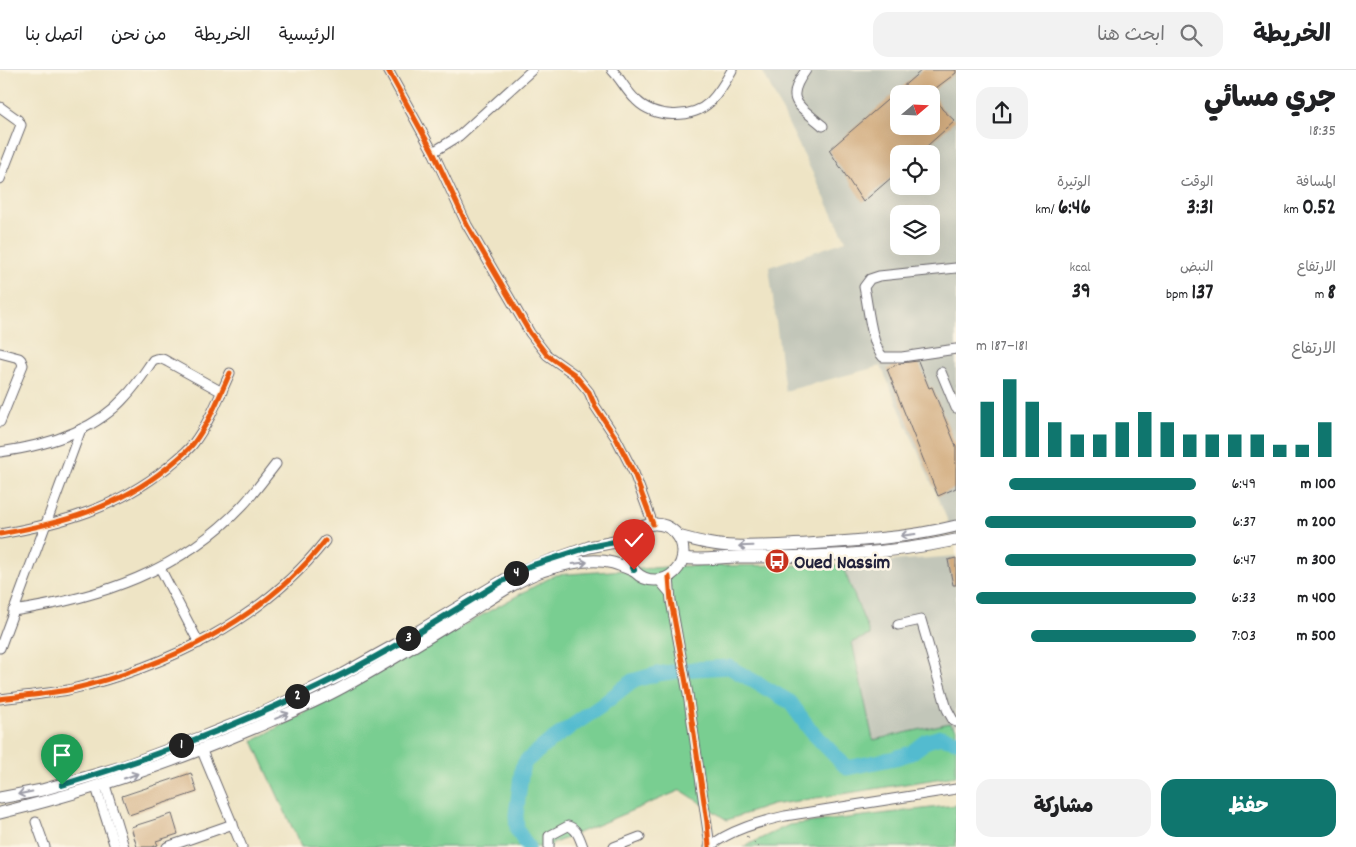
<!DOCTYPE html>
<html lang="ar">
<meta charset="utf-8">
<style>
:root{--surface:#fff;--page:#f2f2f2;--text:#202124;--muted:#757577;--line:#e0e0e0;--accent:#0f766e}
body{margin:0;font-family:Dekko,"Playpen Sans Arabic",sans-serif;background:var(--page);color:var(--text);direction:rtl;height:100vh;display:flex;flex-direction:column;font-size:19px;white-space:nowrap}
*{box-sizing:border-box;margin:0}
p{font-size:16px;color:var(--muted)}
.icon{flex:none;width:28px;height:28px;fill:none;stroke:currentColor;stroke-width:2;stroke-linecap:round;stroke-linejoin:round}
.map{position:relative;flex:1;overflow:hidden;direction:ltr}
.side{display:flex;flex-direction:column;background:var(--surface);width:400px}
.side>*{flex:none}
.needle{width:32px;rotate:71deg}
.tools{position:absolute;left:890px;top:15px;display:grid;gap:10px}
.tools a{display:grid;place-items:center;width:50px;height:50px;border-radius:10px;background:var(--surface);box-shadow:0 5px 20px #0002;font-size:25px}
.pin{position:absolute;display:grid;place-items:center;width:42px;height:42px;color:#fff;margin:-51px -21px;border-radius:50% 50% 50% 0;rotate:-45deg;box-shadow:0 0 5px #0007}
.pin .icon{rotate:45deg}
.km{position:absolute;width:25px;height:25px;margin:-12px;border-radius:50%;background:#222;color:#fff;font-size:14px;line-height:25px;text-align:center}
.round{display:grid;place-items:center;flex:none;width:52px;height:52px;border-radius:15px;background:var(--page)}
.head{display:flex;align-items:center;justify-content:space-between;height:85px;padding:0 20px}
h1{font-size:28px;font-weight:800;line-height:38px}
.metrics{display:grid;grid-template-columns:repeat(3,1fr);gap:8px;height:85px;padding:5px 20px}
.metrics div{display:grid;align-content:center}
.metrics b{font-size:21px;font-weight:800}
.metrics small{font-size:14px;font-weight:400}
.metrics p{font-size:14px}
.chart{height:140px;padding:10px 20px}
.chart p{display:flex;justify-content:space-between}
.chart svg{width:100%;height:90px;margin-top:5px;stroke:var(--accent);stroke-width:6}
.button{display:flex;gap:10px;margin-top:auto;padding:10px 20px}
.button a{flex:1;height:58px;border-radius:15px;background:var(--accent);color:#fff;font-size:20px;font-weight:800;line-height:58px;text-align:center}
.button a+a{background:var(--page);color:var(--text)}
ul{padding:0 20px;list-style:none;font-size:16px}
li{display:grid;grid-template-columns:80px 60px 1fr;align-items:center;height:38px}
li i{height:12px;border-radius:6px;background:var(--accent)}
header{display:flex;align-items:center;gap:30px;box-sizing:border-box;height:70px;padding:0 25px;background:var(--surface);border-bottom:1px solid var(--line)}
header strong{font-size:24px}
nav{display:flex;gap:28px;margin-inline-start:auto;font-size:18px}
.search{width:350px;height:45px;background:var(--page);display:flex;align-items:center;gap:12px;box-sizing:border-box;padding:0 18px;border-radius:15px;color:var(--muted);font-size:19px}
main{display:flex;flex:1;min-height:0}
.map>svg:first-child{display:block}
</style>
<header>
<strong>الخريطة</strong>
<div class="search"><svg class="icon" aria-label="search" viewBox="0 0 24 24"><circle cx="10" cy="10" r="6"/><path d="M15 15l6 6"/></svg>ابحث هنا</div>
<nav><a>الرئيسية</a><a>الخريطة</a><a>من نحن</a><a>اتصل بنا</a></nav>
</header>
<main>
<section class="side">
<div class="head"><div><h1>جري مسائي</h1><p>18:35</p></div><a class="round"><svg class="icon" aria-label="share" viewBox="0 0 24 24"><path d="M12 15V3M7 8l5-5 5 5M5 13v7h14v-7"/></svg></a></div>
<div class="metrics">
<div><p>المسافة</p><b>0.52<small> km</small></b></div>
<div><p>الوقت</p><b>3:31</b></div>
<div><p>الوتيرة</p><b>6:46<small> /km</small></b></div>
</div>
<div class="metrics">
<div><p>الارتفاع</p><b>8<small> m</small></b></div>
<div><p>النبض</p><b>137<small> bpm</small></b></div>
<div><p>kcal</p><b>39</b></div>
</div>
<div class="chart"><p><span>الارتفاع</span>181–187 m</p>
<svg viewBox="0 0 160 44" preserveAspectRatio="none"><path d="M5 44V17M15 44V6M25 44V17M35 44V27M45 44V33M55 44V33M65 44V27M75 44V22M85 44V27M95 44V33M105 44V33M115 44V33M125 44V33M135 44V38M145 44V38M155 44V27"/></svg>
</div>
<ul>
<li><b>100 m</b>6:49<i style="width:85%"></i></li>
<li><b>200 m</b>6:37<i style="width:96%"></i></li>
<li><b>300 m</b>6:47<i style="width:87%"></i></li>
<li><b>400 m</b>6:33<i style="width:100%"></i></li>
<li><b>500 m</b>7:03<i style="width:75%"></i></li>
</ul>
<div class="button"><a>حفظ</a><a>مشاركة</a></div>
</section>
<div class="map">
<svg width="956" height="777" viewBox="0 0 956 777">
<rect width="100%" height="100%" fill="#fcf5e5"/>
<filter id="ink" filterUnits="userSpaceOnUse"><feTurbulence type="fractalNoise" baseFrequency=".02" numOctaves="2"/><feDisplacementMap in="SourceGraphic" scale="10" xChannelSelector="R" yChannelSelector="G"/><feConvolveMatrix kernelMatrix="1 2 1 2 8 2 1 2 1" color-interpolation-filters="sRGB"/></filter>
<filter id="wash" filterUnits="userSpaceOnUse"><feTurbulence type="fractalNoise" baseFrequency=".0096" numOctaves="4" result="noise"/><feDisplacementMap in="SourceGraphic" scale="20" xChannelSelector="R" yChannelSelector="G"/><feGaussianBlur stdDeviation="1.12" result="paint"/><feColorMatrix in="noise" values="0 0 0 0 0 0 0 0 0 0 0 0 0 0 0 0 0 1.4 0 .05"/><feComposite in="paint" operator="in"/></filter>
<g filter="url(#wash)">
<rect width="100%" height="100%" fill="#eee4c5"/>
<g fill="#c2c6b9" fill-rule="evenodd">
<path d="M762 0H956V470L881 296 785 321 769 197 846 171ZM899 24H931V56H899ZM899 84H931V116H899ZM899 144H931V176H899Z"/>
<polygon points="956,486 956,658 949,654 873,670 852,571 870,565 842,495"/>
</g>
<g fill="#79ce91" stroke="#4e7866">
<polygon points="842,495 870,565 852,572 873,670 949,653 956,658 956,706 772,735 727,750 681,720 552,774 551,777 301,777 253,671 555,505 680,496"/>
<polygon points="956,735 956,777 743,777 789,755"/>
</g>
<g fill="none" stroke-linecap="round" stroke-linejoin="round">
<polyline stroke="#52bbcf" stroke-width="15" points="528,777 517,760 516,745 522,698 526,691 550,671 601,636 632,611 657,604 694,599 729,597 790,632 811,661 847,698 895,688 911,683 927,671 941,667 956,671"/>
</g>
<g id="blocks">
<g fill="#d2ac7f" fill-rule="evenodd">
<path d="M922 0H956V3L932 21 942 39 955 51 918 84H899V101L863 132 829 80ZM899 24H931V56H899Z"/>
<polygon points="918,291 929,318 932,317 956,376 956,418 938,426 887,299 901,293"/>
<polygon points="956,488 956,515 953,515 948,490"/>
<polygon points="191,703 197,722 129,745 122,726"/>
<polygon points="172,744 178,764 156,771 158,775 152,777 137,777 131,757"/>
</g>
</g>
</g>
<g filter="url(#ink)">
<use href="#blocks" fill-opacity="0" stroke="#69666b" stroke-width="1"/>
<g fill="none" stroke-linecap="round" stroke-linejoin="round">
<defs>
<g id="minor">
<polyline points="388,0 433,82 467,155 530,263 547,285 574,304 589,322 595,336 616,368 634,403 653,454"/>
<path d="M612 0C621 9 626 21 636 30 654 48 691 50 710 32 719 23 726 11 732 0"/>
<path d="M806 0C783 31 799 35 823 56"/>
<polyline points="0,37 18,50 21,55 0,109"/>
<polyline points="433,82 459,66 532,0"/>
<path d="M956 198 879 206 870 209 864 217C868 234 871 275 883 287H902L956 279"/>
<polyline points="0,283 19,288 21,290 23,295 0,352"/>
<polyline points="941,302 956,338"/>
<path d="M0 382C44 376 95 361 125 327 136 316 144 303 153 290 159 287 163 289 168 292L222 322"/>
<path d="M0 464C63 453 117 438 168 397 176 390 186 383 193 374 209 353 219 327 230 303"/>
<polyline points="160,498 199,573"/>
<polyline points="669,507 671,531 688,624 710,776"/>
<polyline points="659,510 670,523"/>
<path d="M13 541C100 528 181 501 243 435 255 422 265 408 276 394"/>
<polyline points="898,555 921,550 947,639 953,650 956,652"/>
<polyline points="0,578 81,359"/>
<path d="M0 629C22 626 46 624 68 620 166 597 262 551 325 471"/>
<polyline points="202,681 242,777"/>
<polyline points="105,715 124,777"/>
<polyline points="96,717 115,777"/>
<polyline points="36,752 45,777"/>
<polyline points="167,777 233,754"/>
<path d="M549 777V766L568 756C577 758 580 769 583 777"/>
<polyline points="614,777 640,767"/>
<path d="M709 777C730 760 759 752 785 746L956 719"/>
</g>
<g id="major">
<circle cx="655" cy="482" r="28"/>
<path d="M678 466C697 471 715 476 735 476 759 477 783 475 807 474 857 471 908 468 956 456"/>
<path d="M683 488C702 491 721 487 740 487 812 487 885 485 956 470"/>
<polyline points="0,728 42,720 122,697 205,666 267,641 343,604 397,574 516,503 589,477 630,469"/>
<path d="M0 743C87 722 171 693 254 658 284 645 314 633 343 617 384 595 424 570 463 546 489 530 513 512 542 501 563 494 591 487 613 493 620 495 627 498 634 501"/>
</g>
</defs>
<use href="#minor" stroke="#69666b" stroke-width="11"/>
<use href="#major" stroke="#69666b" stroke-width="13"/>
<polyline stroke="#69666b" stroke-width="1" stroke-dasharray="4 4" stroke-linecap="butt" points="746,766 759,777"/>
<use href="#minor" stroke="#fff" stroke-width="9"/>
<use href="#major" stroke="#fff" stroke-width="11"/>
<defs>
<g id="cycleway">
<polyline points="388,0 433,82 467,155 530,263 547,285 574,304 589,322 595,336 616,368 634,403 653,454"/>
<path d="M0 464C63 453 117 438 168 397 176 390 186 383 193 374 209 353 219 327 230 303"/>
<polyline points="669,507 671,531 688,624 707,752 709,777"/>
<path d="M0 629C22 626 46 624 68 620 166 597 262 551 325 471"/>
</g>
</defs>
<use href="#cycleway" stroke="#fcf5e5" stroke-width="8"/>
<use href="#cycleway" stroke="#e8590c" stroke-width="5"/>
</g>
<defs><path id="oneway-shaft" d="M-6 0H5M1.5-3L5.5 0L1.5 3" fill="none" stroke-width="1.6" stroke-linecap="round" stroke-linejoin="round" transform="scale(1.25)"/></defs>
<g stroke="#9c9ca7">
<use href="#oneway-shaft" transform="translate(908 465) rotate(173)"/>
<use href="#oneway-shaft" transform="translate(746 476) rotate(178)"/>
<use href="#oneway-shaft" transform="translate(580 493) rotate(-7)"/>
<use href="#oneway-shaft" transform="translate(282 646) rotate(-23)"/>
<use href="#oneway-shaft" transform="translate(131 706) rotate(-19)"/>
<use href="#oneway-shaft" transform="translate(25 723) rotate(169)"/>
</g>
</g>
<g fill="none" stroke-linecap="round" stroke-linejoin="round" filter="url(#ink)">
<defs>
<path id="route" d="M62 715C158 686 253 650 343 604 403 574 459 537 516 503L530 496 589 477 630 469 628 486 634 500"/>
</defs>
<use href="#route" stroke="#fff" stroke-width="10"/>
<use href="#route" stroke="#0f766e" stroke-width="6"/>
</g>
<defs>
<symbol id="bus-disc" viewBox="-11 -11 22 22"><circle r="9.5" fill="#c8321e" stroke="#fcf5e5"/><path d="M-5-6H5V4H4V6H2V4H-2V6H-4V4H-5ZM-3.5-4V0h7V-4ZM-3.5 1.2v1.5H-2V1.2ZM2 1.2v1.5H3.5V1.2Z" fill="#fff"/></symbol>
</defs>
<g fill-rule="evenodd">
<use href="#bus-disc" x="763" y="477" width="28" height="28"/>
</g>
<g text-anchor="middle" stroke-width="5" stroke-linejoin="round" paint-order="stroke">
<g font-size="20" font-weight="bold" fill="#22223b" stroke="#fcf5e5" text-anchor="start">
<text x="794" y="498">Oued Nassim</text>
</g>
</g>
</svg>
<div class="tools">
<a><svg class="needle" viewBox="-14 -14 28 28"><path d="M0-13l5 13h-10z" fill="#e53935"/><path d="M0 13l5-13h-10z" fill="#757577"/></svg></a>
<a><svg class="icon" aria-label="locate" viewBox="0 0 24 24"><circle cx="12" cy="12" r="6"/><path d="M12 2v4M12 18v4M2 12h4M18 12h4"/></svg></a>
<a><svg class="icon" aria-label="layers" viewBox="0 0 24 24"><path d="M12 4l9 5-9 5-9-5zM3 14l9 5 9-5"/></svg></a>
</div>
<div class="pin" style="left:62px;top:715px;background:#1e9e55"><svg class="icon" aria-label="arrive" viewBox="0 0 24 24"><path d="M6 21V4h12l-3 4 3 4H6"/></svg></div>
<div class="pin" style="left:634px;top:500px;background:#d93025"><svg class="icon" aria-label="check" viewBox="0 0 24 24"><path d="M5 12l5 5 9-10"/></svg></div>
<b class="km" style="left:181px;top:675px">1</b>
<b class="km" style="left:297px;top:626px">2</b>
<b class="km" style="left:408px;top:568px">3</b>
<b class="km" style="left:516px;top:503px">4</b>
</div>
</main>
